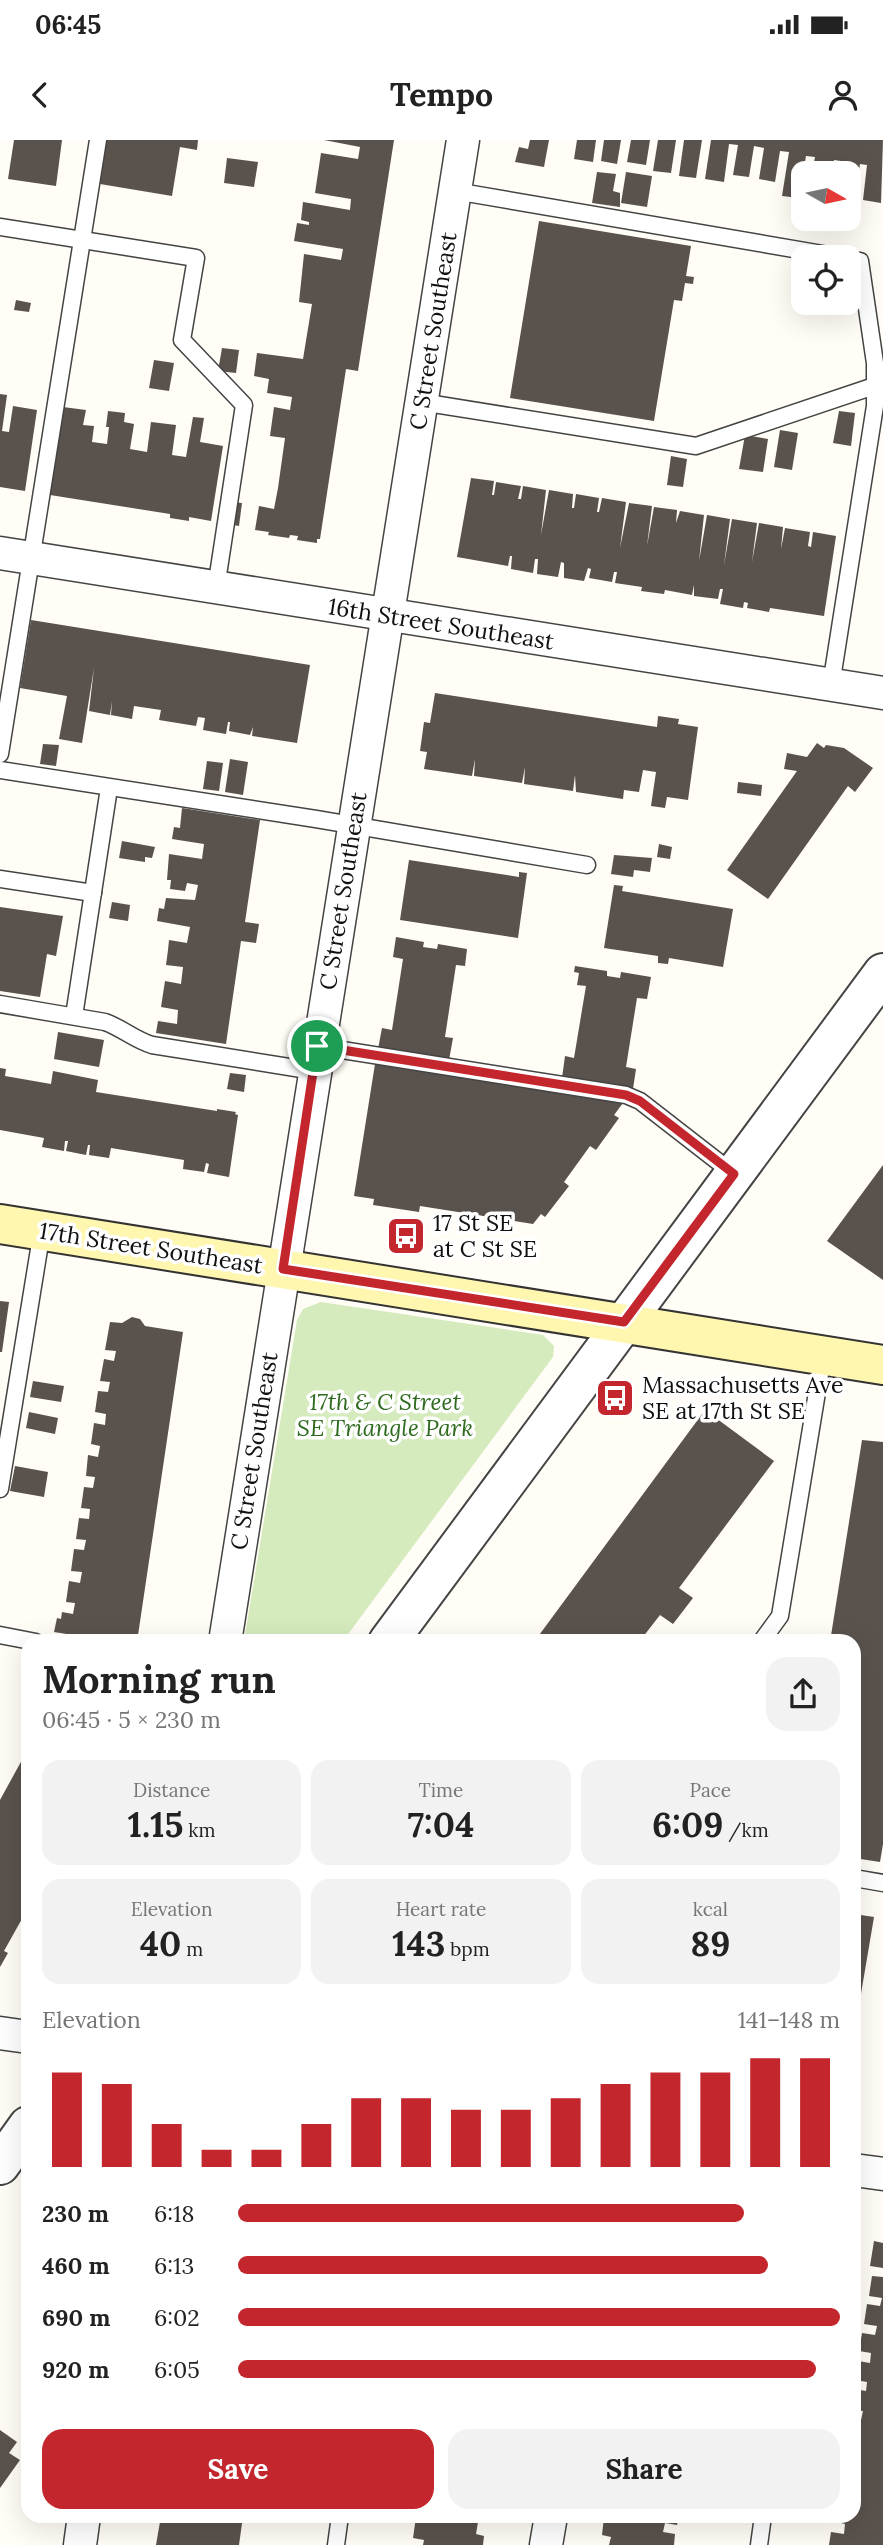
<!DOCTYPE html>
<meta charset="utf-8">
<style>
:root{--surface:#fff;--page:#f2f2f2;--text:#222;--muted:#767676;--accent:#c4262e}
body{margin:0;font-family:Lora,serif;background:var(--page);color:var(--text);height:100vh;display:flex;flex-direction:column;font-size:26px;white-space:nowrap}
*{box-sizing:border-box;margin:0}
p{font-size:23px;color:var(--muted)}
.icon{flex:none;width:38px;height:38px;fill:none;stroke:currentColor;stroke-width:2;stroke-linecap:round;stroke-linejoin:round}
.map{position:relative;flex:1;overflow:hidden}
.details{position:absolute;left:21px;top:1494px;width:840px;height:889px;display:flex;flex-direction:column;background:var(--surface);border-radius:21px;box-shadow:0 7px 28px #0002}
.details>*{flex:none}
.needle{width:46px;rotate:99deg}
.tools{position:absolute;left:791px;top:21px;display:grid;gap:14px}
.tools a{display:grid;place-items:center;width:70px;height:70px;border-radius:14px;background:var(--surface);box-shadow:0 7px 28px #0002;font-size:35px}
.pin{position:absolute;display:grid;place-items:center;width:60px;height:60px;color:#fff;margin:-30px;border:4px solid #fff;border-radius:50%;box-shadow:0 2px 7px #0007}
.round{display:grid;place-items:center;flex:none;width:74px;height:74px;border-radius:21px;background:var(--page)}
.overview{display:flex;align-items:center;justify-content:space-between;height:119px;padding:0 21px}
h1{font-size:38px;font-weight:800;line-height:52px}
.metrics{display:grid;grid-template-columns:repeat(3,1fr);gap:10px;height:119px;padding:7px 21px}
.metrics div{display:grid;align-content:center;border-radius:18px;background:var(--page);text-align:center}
.metrics b{font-size:35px;font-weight:800}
.metrics small{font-size:19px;font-weight:400}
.metrics p{font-size:19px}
.chart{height:196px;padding:14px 21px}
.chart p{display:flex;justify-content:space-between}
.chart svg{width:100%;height:126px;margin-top:7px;stroke:var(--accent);stroke-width:6}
.action{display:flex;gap:14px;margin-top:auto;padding:14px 21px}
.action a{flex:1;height:80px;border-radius:21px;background:var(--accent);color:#fff;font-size:28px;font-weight:800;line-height:80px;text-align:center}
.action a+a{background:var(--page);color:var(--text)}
ul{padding:0 21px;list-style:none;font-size:23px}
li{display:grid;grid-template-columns:112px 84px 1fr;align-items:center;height:52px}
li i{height:18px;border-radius:9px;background:var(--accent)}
.status{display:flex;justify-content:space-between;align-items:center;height:49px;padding:0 35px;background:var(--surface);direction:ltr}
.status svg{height:19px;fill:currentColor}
header{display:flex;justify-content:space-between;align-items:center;height:91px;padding:0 21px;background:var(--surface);font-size:32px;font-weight:800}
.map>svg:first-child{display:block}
</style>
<div class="status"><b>06:45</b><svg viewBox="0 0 49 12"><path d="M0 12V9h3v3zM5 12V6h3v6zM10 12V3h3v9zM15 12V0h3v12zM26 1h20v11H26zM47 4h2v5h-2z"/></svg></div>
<header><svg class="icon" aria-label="back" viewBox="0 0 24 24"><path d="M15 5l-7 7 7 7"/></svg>Tempo<svg class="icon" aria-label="person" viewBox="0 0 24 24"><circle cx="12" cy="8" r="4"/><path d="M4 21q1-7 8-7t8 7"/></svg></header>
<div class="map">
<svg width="883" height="2405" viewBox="0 0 883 2405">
<rect width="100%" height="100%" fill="#fffdf5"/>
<polygon fill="#d5ebbd" points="321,1162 543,1195 554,1206 553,1217 343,1501 244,1501 297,1180 303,1169"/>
<g fill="#5a524d">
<polygon points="14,0 62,0 56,46 8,39"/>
<polygon points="106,0 198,0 197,10 180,7 172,56 100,44"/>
<polygon points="324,0 394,0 358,231 346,229 320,399 317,399 317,403 297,400 298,396 290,395 289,398 268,395 269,392 255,390 259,366 274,369 278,348 285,298 270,296 274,267 290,270 292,257 267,253 269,239 254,236 257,213 303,219 312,164 299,162 304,114 341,120 343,109 294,101 297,83 309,85 309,82 301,80 303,62 350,70 351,59 315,53 321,13 358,19 360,7"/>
<polygon points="530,0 549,0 544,27 515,22 519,7 528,9"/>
<polygon points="577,0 596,0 593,22 574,19"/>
<polygon points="604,0 621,0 617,24 601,21"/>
<polygon points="631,0 650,0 646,25 627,22"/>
<polygon points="658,0 676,0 671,33 653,31"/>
<polygon points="684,0 702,0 696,38 679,36"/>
<polygon points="711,0 883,0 881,63 863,60 867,25 860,24 856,47 849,46 849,33 839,33 841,21 834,20 832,33 812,33 815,17 806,16 799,58 782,56 789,12 780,11 775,42 759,39 764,8 754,6 749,37 733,35 738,5 729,4 724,42 705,39"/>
<polygon points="227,18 258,22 254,47 224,43"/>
<polygon points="597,32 616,34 613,51 620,53 620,67 592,63"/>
<polygon points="626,32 652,36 647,67 621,63"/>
<polygon points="539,81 691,106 686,136 694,137 693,144 685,143 682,161 674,160 654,281 510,258"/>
<polygon points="16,160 31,163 29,172 14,170"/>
<polygon points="222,208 239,210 236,233 218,231"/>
<polygon points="154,220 174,223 169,251 149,248"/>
<polygon points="0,254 7,255 2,291 9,292 13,266 37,270 25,351 0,347"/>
<polygon points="63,267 86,270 83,285 94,286 92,302 107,304 109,287 106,287 108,271 125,273 124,282 134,284 130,309 147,312 151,282 176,285 172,315 186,317 193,277 204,278 200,302 223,306 211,381 189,377 189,381 170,378 170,374 50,355"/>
<polygon points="839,271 855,273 851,306 833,303"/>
<polygon points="780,290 798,293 792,330 774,327"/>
<polygon points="745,295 768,299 763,332 739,329"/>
<polygon points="671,316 687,319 683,347 667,345"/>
<polygon points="471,338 494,341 492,355 494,355 496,342 521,346 518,359 521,359 523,346 546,350 541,395 549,350 573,354 572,368 574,368 576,354 599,358 597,372 599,372 602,358 626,362 620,408 629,363 652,366 647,406 654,367 677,370 676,383 680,371 704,375 699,421 707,375 730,379 724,425 732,379 757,383 752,422 759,383 783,387 781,409 785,388 810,392 808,406 811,407 813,392 836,396 824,476 770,468 769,472 747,468 748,463 744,462 743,468 720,464 723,449 720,449 718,459 694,456 694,445 692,455 665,450 664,454 641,451 642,447 615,443 617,432 614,432 612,442 589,438 591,429 588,428 584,441 564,438 564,423 561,422 558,437 537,434 538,419 535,419 533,433 511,429 512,416 510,416 508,426 457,417"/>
<polygon points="231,362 242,363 239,386 228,384"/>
<polygon points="31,480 310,525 297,603 252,596 253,587 250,595 229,591 230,582 228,582 226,594 203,590 205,578 198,577 196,586 159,580 161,570 134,566 132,579 111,575 112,561 110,575 89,571 94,528 82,603 59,599 67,556 20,548"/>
<polygon points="435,553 657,587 658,576 679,579 678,584 698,587 688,660 667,657 665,668 651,666 656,632 643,630 639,652 624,650 623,659 576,652 575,635 573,651 524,644 525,627 522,643 474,636 475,619 472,636 424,629 427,612 420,611 424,582 430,583"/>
<polygon points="817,603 824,608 826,605 844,608 873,628 855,652 848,646 768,759 727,730 797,631 784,629 787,613 807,617"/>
<polygon points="43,604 59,605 56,626 40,624"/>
<polygon points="230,619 248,622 243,655 225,652"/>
<polygon points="207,621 223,623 219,651 203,649"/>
<polygon points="738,642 762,645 761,656 737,653"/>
<polygon points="182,668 260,680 245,782 259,784 256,803 241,801 226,904 156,893 158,881 177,884 178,870 161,867 165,841 181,844 183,827 166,825 168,810 169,800 187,803 190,787 157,781 159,768 164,769 166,758 195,760 198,745 187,743 185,751 170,749 171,740 167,740 169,714 202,719 204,704 172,699 174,687 180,688"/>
<polygon points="122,701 155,707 152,718 145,717 145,722 119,718"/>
<polygon points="659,704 672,707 670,719 657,717"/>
<polygon points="614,715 652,718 650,732 634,730 633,737 611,734"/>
<polygon points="409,720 519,737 519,732 527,733 518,798 400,780"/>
<polygon points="614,745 623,746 622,751 733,769 723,827 669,818 668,824 658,823 658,816 604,808"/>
<polygon points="112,762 130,765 128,781 109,778"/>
<polygon points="0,767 63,776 56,816 47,814 40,857 0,851"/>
<polygon points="396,797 424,802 423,807 437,809 438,804 467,809 465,826 456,825 445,897 453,898 449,920 378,909 382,888 392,890 403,819 393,817"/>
<polygon points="575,826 607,831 607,836 620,838 621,832 651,837 647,859 637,858 626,927 636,929 633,949 562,938 565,916 574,918 586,846 577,845 579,833 574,832"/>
<polygon points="58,892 104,900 99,927 54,919"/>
<polygon points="375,924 623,963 614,975 619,978 596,1010 590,1006 564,1042 569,1046 545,1077 541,1074 533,1084 420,1066 419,1072 373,1065 374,1059 354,1056"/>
<polygon points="0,928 6,929 5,936 51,944 53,931 98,940 96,952 217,971 217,969 236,972 235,974 238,975 229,1037 207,1033 209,1024 206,1023 204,1032 183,1029 184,1020 111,1008 109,1018 89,1015 90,1005 88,1005 86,1015 66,1011 68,1001 65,1001 64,1011 42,1007 44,998 0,990"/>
<polygon points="230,933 246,935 244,952 227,949"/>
<polygon points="883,1025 883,1140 827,1101"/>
<polygon points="0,1161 9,1162 2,1212 0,1212"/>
<polygon points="132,1177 140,1179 145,1186 183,1192 137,1502 117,1502 54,1492 57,1478 61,1479 62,1472 73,1474 75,1463 66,1462 69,1441 80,1443 82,1432 71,1431 74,1409 84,1410 86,1400 76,1399 79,1378 89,1379 90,1369 81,1368 84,1347 93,1348 95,1337 86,1336 88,1315 98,1317 100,1306 91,1304 94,1283 105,1285 106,1274 95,1272 98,1251 108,1252 110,1242 100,1241 104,1219 114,1221 116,1211 105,1210 110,1182 122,1183"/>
<polygon points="33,1241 64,1246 61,1262 30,1257"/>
<polygon points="705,1270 774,1321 679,1448 693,1458 673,1484 660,1475 639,1502 534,1502"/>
<polygon points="29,1272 58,1278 55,1294 26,1288"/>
<polygon points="862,1300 883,1302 883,1704 880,1722 854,1718 854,1502 830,1502"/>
<polygon points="15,1326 48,1332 44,1357 10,1351"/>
<polygon points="28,1609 28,1768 4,1811 8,1813 0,1827 0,1660"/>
<polygon points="854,1774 874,1777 855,1889 854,1889"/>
<polygon points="874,2101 883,2103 883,2128 870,2126"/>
<polygon points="872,2136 883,2137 883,2405 829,2405 831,2392 844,2394 845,2384 833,2381 834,2376 854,2376 854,2307 857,2308 859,2300 854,2299 854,2278 861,2280 863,2271 854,2270 854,2249 866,2251 867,2242 855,2240 858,2221 870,2223 871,2213 859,2211 862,2193 875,2195 877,2186 864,2184 867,2164 880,2166 882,2158 869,2156"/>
<polygon points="0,2290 17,2302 9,2313 20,2320 0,2348"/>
<polygon points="161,2376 243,2376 239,2405 156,2405"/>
<polygon points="429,2376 489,2376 487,2383 478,2382 476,2394 484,2396 483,2405 423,2405 424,2400 413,2398 416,2377 428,2379"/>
<polygon points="614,2376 679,2376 677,2385 665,2383 663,2392 675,2394 674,2405 609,2405 611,2397 602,2395 604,2377 614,2379"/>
</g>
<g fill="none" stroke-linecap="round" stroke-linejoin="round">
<defs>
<g id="service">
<polyline points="455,51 840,117"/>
<polyline points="0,87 196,118 182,200 244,265 216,448"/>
<polyline points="421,262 696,306 883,243"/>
<polyline points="831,545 875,266 875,223 860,121 849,119"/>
<polyline points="0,614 98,0"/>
<polyline points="0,630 316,679 587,725"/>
<polyline points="0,739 93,753"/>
<path d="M0 864 105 882C122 888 135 900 152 905L314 931"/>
<polyline points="74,876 109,648"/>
<polyline points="317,906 626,955 640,961 734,1034"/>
<polyline points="0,1349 42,1091"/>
<polyline points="0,1495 36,1502"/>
<polyline points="761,1502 780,1476 823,1216"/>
<polyline points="854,1738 883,1743"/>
<polyline points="336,2405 340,2376"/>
<polyline points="759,2405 763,2376"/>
</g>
<g id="minor">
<polyline points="0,413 883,553"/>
<polyline points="225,1502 463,0"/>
<polyline points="0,1893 28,1897"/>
<polyline points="854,2030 883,2034"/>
<polyline points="80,2405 84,2376"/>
<polyline points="546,2405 551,2376"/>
</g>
<g id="tertiary">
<polyline points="388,1502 883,833"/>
<polyline points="0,2025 28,1986"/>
</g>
<polyline id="secondary" points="0,1084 883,1225"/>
</defs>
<use href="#service" stroke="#444" stroke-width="19"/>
<use href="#minor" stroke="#444" stroke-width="35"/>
<use href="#tertiary" stroke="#444" stroke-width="42"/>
<use href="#secondary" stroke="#333" stroke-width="42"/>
<use href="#service" stroke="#fff" stroke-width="16"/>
<use href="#minor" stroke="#fff" stroke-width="32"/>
<use href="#tertiary" stroke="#fff" stroke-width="38"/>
<use href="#secondary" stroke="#fff6b0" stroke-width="38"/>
</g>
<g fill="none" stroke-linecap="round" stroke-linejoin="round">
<defs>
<polygon id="route" points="317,906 626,955 640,961 734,1034 624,1182 283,1129"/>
</defs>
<use href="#route" stroke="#fff" stroke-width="14"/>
<use href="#route" stroke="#c4262e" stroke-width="9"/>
</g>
<defs>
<symbol id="bus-square" viewBox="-11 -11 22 22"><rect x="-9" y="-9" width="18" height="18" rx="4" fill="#c4262e" stroke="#fff"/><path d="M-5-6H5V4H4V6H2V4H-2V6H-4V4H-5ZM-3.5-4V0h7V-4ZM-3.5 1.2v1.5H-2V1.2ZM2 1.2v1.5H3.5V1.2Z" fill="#fff"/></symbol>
</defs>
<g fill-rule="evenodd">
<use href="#bus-square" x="384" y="1074" width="44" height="44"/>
<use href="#bus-square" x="593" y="1236" width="44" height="44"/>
</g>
<g text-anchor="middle" stroke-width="7" stroke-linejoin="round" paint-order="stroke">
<g font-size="23" fill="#111" stroke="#fff">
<text transform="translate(433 191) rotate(-81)" y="8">C Street Southeast</text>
<text transform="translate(441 484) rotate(9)" y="8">16th Street Southeast</text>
<text transform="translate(343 751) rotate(-81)" y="8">C Street Southeast</text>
<text transform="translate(151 1108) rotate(9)" y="8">17th Street Southeast</text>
<text transform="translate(254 1311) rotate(-81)" y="8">C Street Southeast</text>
</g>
<g font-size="23" fill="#111" stroke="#fff" text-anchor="start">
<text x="433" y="1091">17 St SE<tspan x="433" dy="26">at C St SE</tspan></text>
<text x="642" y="1253">Massachusetts Ave<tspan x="642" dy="26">SE at 17th St SE</tspan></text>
</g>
<g font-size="23" font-style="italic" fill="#2f6b1f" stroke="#fff">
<text x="385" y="1270">17th &amp; C Street<tspan x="385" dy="26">SE Triangle Park</tspan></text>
</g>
</g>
</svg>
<div class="tools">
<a><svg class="needle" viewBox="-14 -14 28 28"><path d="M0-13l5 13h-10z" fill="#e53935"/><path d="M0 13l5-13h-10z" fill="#767676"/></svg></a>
<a><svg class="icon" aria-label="locate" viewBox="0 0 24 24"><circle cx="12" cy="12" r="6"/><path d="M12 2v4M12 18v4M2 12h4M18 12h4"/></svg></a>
</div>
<div class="pin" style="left:317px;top:906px;background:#1e9e55"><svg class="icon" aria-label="arrive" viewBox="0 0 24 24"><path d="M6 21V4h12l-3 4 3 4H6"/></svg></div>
<section class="details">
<div class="overview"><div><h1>Morning run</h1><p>06:45 · 5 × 230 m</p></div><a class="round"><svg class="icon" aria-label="share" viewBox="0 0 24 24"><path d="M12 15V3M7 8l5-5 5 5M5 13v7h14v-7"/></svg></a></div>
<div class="metrics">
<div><p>Distance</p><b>1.15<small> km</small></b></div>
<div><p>Time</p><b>7:04</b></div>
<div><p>Pace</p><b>6:09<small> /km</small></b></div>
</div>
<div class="metrics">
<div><p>Elevation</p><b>40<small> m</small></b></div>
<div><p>Heart rate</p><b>143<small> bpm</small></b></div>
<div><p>kcal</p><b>89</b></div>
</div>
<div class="chart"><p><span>Elevation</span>141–148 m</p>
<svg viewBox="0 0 160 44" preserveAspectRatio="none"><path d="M5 44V11M15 44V15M25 44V29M35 44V38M45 44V38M55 44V29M65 44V20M75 44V20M85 44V24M95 44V24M105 44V20M115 44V15M125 44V11M135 44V11M145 44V6M155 44V6"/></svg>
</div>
<ul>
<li><b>230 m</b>6:18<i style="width:84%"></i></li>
<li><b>460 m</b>6:13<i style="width:88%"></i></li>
<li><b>690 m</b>6:02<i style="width:100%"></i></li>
<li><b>920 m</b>6:05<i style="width:96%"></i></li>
</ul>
<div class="action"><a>Save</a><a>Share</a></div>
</section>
</div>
